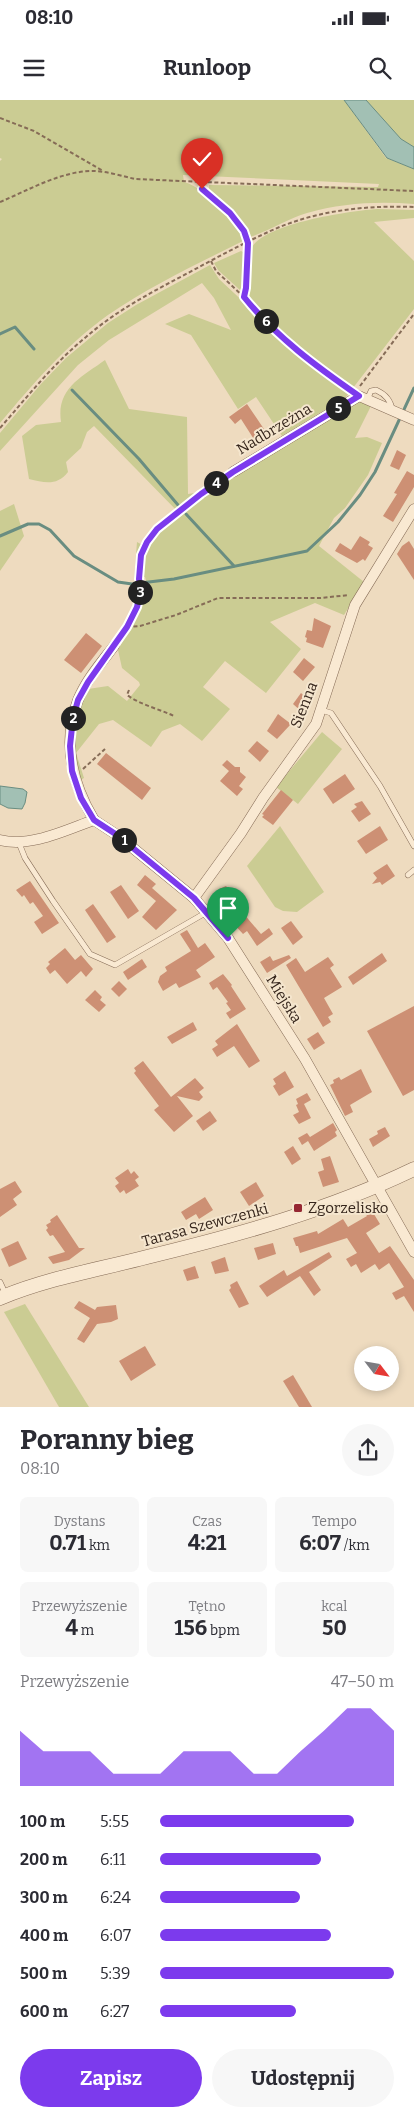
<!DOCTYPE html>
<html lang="pl">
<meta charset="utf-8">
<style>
:root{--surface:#fff;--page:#f7f7f7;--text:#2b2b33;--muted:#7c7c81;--accent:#7c3aed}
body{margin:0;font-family:Bitter,serif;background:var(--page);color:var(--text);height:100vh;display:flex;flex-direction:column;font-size:19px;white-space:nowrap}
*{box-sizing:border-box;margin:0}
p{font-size:16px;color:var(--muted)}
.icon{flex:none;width:28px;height:28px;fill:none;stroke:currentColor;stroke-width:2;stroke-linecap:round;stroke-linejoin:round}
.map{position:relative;height:1307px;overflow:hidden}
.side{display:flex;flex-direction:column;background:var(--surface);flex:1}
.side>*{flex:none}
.needle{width:32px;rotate:121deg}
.controls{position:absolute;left:354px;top:1246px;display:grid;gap:10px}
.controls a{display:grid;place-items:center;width:45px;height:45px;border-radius:50%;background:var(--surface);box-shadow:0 2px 8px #0003;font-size:25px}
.pin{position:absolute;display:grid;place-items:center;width:42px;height:42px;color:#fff;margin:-51px -21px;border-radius:50% 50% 50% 0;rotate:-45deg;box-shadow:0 0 5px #0007}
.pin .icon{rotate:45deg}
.km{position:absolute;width:25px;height:25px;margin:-12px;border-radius:50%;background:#222;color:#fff;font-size:14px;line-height:25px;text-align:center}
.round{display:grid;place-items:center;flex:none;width:52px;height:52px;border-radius:26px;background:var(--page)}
.head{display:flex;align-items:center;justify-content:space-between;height:85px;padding:0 20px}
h1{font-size:28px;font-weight:700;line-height:38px}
.stats{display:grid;grid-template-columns:repeat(3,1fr);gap:8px;height:85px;padding:5px 20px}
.stats div{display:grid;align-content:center;border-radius:8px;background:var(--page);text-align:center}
.stats b{font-size:21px;font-weight:700}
.stats small{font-size:14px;font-weight:400}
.stats p{font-size:14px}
.chart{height:140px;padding:10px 20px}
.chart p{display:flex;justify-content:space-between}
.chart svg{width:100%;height:90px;margin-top:5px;fill:var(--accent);opacity:.7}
.primary-button{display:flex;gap:10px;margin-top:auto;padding:10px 20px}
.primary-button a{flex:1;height:58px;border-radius:30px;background:var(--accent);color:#fff;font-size:20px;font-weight:700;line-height:58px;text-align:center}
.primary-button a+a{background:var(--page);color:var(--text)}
ul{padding:0 20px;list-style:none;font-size:16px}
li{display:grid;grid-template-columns:80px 60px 1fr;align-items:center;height:38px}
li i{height:12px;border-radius:6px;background:var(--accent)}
.status{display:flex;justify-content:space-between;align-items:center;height:35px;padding:0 25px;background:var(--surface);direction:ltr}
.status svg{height:14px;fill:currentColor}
header{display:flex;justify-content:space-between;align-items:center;height:65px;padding:0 20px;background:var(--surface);font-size:22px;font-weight:700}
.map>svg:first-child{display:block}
</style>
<div class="status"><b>08:10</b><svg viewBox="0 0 49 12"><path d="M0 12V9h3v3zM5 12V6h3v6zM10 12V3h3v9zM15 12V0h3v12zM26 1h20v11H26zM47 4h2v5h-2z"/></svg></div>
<header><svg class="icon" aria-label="menu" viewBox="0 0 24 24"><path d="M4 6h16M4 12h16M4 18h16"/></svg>Runloop<svg class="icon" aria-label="search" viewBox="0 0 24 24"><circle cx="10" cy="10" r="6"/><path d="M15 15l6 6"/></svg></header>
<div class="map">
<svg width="414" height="1307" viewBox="0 0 414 1307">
<rect width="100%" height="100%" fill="#eedbbf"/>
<g fill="#cbcc93">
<path d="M0 0H344L386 58 414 69V104C378 101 342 103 307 113 287 119 269 131 250 137L236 115 209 91V85L378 87 379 84 183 75 184 82C200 85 242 124 243 141 197 164 150 186 108 215 66 245 33 284 0 323V61L2 59 0 58Z"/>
<polygon points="366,0 414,0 414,47 401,39"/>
<path d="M377 109 414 110V118L374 122 414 161V209L346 297 282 336 256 297 238 309 191 235 165 224 189 214 231 230 214 198 202 183 109 240 78 265 0 351V333L40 285 66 258 108 223 136 205 210 165 219 179 249 207 253 204 248 194 251 149C263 123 351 111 377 109Z"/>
<polygon points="241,151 245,153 243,187 240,190 218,170 214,163"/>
<path d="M105 260 129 309 187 317 188 394 213 390 360 300 371 306 355 338 367 337 382 343 368 375 345 408 334 418 319 446 364 482 344 515 315 503 270 522 301 549 266 593 225 561 203 587 230 609 202 641 180 624 162 631 151 647 113 620 99 624 76 653 84 678 78 681 72 647 80 602 88 589 108 586 127 601 140 585 139 582 122 568 118 550 135 518 143 489 148 488 145 477 134 479 137 442 146 447 162 429 181 415 94 326 87 332 81 348 66 362 68 372C57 386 45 383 29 379L22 336 36 325 61 322C56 288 82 277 105 260Z"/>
<polygon points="14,404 24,436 0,471 0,411"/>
<polygon points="322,632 342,649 298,704 276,687"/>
<polygon points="280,726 324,792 297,812 283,811 275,807 247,766"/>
<polygon points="25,1204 89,1307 59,1307 4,1212"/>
</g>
<g fill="#a2c0b4" stroke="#698d81">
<polygon points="344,0 366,0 401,39 414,47 414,69 387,58"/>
<polygon points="0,686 23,689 27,692 25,703 22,709 8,708 0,704"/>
</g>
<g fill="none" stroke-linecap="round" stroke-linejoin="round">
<g stroke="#698d81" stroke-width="3">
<polyline points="0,234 15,227 34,249"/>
<polyline points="72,290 139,359 178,405"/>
<polyline points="186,414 234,466"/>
<polyline points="0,436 28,424 39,424 50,430 74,456 118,482 132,484 174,479 307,451 338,422 360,395 375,372 414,288"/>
</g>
</g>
<g fill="#cd9074">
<polygon points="247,304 266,332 263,334 266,339 257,344 241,319 235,324 229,317"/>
<polygon points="397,350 406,355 399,370 390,366"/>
<polygon points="407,371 414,375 414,387 393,422 383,416 397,394 394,393"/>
<polygon points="360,436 370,442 368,445 373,448 365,461 363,459 357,463 335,451 340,443 351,450"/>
<polygon points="409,441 414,449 414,480 397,454 402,446"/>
<polygon points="314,518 331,526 323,548 306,542 307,538 305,537 307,530 312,531"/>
<polygon points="86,533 102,546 81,573 64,560"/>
<polygon points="304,558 315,567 303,581 293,572"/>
<polygon points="301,593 310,601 302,612 293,604"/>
<polygon points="278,614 291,624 277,639 267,631"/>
<polygon points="257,641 269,651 260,662 248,651"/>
<polygon points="106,653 151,688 142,700 97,664"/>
<polygon points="227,660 235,667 240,667 240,672 246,677 239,686 243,689 237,696 220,681 229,671 222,665"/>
<polygon points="345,674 355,689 333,704 323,689"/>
<polygon points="281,690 293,700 273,725 262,717 264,715 262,714"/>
<polygon points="362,701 371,714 359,722 351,711 357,707 354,704"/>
<polygon points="380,726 388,740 366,754 357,741"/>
<polygon points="387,764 395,776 382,785 380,782 372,784 377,778 373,773"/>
<polygon points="145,775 156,784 152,788 177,810 156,830 142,817 156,801 137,785"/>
<polygon points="30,781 59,823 42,834 34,822 43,816 33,802 30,804 24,795 22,797 16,790"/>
<polygon points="121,785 139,811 128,819 110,792"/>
<polygon points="226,786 237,799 225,808 214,795 219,789"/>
<polygon points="93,804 116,837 107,843 85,810"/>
<polygon points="243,813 261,834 269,828 273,834 257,846 247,831 243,834 232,822"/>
<polygon points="291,821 303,837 293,845 281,828"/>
<polygon points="187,830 198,848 205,843 215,857 196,870 201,877 179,888 176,883 163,891 158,882 160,876 167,871 165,867 191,851 180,834"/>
<polygon points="65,848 75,860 81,855 93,869 86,877 81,871 67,884 55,870 50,874 46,868 50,864 48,862"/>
<polygon points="382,853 387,861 353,885 348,877"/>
<polygon points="289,855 291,858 267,873 260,862 270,856 273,861"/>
<polygon points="328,857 334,865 330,868 342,887 324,898 333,914 328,917 331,922 323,927 286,865 296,858 305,872"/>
<polygon points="142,859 147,867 128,880 123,872"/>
<polygon points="223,874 232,885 231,886 246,909 230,919 226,913 231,910 226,903 228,902 217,887 213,890 209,883"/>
<polygon points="119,881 127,889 119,897 111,889"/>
<polygon points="95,890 102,897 100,900 106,905 99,912 85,900"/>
<polygon points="414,906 414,990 403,996 367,931"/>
<polygon points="193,922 197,930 172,944 167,937"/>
<polygon points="237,924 260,961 249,968 234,946 217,957 212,949 218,945 215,941"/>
<polygon points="318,932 325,943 314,950 307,939"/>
<polygon points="143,961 171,997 195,978 204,988 199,992 203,997 199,1001 177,996 193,1016 174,1032 154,1010 159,1006 134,973 136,971 134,968"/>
<polygon points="361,969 372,992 350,1005 353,1012 345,1016 330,985 334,983 333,980 339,977 341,980"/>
<polygon points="285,971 294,987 279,996 273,986 276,984 273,979"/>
<polygon points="307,993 311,1000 304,1004 311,1018 299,1024 293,1015 299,1012 296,1005 298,1004 296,999"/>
<polygon points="210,1011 217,1021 203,1031 196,1021"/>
<polygon points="333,1023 337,1030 335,1032 337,1036 314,1051 308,1041 302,1045 298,1038 307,1033 310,1037"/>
<polygon points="385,1027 390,1036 373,1047 369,1039 378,1034 377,1031"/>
<polygon points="293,1046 301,1059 292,1065 284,1052"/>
<polygon points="330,1056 339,1082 323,1087 318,1072 324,1070 321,1059"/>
<polygon points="128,1069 131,1074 134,1071 139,1077 135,1080 139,1086 126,1094 124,1090 120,1093 115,1086 119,1083 115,1078"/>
<polygon points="15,1081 22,1092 13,1099 17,1105 0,1117 0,1089"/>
<polygon points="256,1082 264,1096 249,1106 240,1092"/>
<polygon points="205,1097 213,1110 199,1119 196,1114 186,1120 181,1112"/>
<polygon points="369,1106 380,1124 366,1133 379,1153 390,1146 414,1180 414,1212 404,1196 396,1200 392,1193 404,1187 389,1163 379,1170 375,1164 361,1173 356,1164 351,1167 346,1159 357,1153 347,1138 300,1153 298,1146 296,1146 293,1138 317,1131 318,1134 343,1119 348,1127 367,1116 363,1110"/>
<polygon points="57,1115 79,1148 85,1148 69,1160 53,1164 48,1157 65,1152 53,1135 50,1136 46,1130 48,1128 46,1125 51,1122 50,1120"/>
<polygon points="18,1141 27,1159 9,1167 1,1149"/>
<polygon points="273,1143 276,1154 258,1160 254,1148"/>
<polygon points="329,1152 332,1157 309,1172 321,1190 314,1196 300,1176 267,1197 259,1186 284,1170 287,1176"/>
<polygon points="225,1157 229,1171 215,1174 211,1162"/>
<polygon points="195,1166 199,1178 187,1181 183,1170"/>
<polygon points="237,1181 249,1204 239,1208 229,1190 231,1188 230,1185"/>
<polygon points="79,1201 95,1210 97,1207 116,1205 118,1219 111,1222 97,1224 84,1243 77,1239 90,1218 74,1208"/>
<polygon points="145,1246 156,1265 131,1281 119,1261"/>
<polygon points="293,1275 312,1307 299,1307 283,1281"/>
</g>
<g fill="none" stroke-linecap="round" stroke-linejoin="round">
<defs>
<g id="service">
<path d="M367 300 371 291 376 290C385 294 391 301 392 310"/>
<polyline points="321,610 331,613 380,686 414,746"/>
<polyline points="19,743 25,758 53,801 90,854 115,865 207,812"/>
<polyline points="408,775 414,770"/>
<polyline points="0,1182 6,1195"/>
</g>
<g id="minor">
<polyline points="233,372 359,296 414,320"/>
<path d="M94 720C72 683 62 642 78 600 86 580 101 563 114 546"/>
<path d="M0 740C30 748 66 730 94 720L117 735 194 798 228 838 305 959 414 1152"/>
<polyline points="194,798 241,733 263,698 316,624 355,505 414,409"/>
</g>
<path id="tertiary" d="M0 1198C48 1178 97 1170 147 1157 238 1135 329 1110 414 1069"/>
</defs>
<use href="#service" stroke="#866c57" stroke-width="6"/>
<use href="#minor" stroke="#866c57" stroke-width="11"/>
<use href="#tertiary" stroke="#866c57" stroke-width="15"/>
<g stroke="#866c57" stroke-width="2" stroke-dasharray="4 2.5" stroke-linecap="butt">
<polyline points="0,18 34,31 103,71"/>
<path d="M199 81C203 92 212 97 220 104 245 125 248 134 247 166 246 176 246 187 244 197 273 234 312 264 351 290"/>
<path d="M0 102C29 90 61 71 93 71 106 71 122 76 135 79L414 91"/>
<polyline points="211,161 216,171 244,197"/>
<polyline points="360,286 414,214"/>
<path d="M0 328C28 296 53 264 86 237 117 210 152 192 188 173 214 159 240 145 266 133 312 111 363 105 414 107"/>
<polyline points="127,527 140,526 176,515 218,498 320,498 349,495"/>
<path d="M119 538C128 525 140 507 141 490 141 474 137 464 143 448 153 423 202 393 225 378"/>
<path d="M129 590 127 595C141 605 159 609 174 616"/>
<polyline points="83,669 105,649"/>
</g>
<use href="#service" stroke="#f9e9d2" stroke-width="5"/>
<use href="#minor" stroke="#f9e9d2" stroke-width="10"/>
<use href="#tertiary" stroke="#f9e9d2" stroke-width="14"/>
</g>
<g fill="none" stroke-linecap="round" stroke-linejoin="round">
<defs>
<path id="route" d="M202 89 230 113 244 131 248 143 246 188 244 197C276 237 317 267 359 296L233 372 201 394 157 429 147 442 141 455 139 479 141 490 137 507 127 527 88 582 78 600 73 618 70 646 72 671 81 698 94 720 117 735 194 798 228 838"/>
</defs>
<use href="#route" stroke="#fff" stroke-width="10"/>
<use href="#route" stroke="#7c3aed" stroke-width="6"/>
</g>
<rect fill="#962732" stroke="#f5e6ce" stroke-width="2" x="293" y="1103" width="10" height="10" rx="2.5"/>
<g text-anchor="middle" stroke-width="4" stroke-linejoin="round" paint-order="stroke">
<g font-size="15" fill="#36261c" stroke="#f5e6ce">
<text transform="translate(274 329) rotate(-31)" y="5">Nadbrzeżna</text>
<text transform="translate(304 605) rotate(-68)" y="5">Sienna</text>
<text transform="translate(284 899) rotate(58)" y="5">Miejska</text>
<text transform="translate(205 1125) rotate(-15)" y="5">Tarasa Szewczenki</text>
</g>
<g font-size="15" fill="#36261c" stroke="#f5e6ce" text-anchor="start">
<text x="308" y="1113">Zgorzelisko</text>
</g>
</g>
</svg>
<div class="controls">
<a><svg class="needle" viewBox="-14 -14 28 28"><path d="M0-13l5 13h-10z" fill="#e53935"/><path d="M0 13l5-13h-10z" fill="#7c7c81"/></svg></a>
</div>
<div class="pin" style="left:228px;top:838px;background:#1e9e55"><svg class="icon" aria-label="arrive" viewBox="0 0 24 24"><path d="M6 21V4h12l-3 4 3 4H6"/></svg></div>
<div class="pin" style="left:202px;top:89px;background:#d93025"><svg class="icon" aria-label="check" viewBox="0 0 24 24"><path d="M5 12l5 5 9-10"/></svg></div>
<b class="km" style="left:124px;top:740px">1</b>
<b class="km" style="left:73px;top:618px">2</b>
<b class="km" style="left:140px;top:492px">3</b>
<b class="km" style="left:216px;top:383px">4</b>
<b class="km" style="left:338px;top:308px">5</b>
<b class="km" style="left:266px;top:221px">6</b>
</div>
<section class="side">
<div class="head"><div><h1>Poranny bieg</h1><p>08:10</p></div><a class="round"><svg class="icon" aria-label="share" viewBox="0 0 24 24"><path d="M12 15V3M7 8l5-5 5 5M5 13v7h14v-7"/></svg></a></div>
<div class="stats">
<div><p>Dystans</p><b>0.71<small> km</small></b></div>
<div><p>Czas</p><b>4:21</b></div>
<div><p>Tempo</p><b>6:07<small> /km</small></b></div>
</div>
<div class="stats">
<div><p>Przewyższenie</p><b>4<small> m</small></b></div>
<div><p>Tętno</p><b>156<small> bpm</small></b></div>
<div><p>kcal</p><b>50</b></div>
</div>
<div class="chart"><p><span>Przewyższenie</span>47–50 m</p>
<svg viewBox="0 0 160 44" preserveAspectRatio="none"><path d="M0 44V17L10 27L20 27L30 27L40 38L50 38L60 38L70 27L80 27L90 27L100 38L110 38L120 27L130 17L140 6L150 6L160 17V44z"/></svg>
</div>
<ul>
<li><b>100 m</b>5:55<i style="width:83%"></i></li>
<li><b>200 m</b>6:11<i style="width:69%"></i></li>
<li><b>300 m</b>6:24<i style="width:60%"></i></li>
<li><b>400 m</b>6:07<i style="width:73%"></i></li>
<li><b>500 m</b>5:39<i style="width:100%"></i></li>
<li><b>600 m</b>6:27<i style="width:58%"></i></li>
</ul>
<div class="primary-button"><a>Zapisz</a><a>Udostępnij</a></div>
</section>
